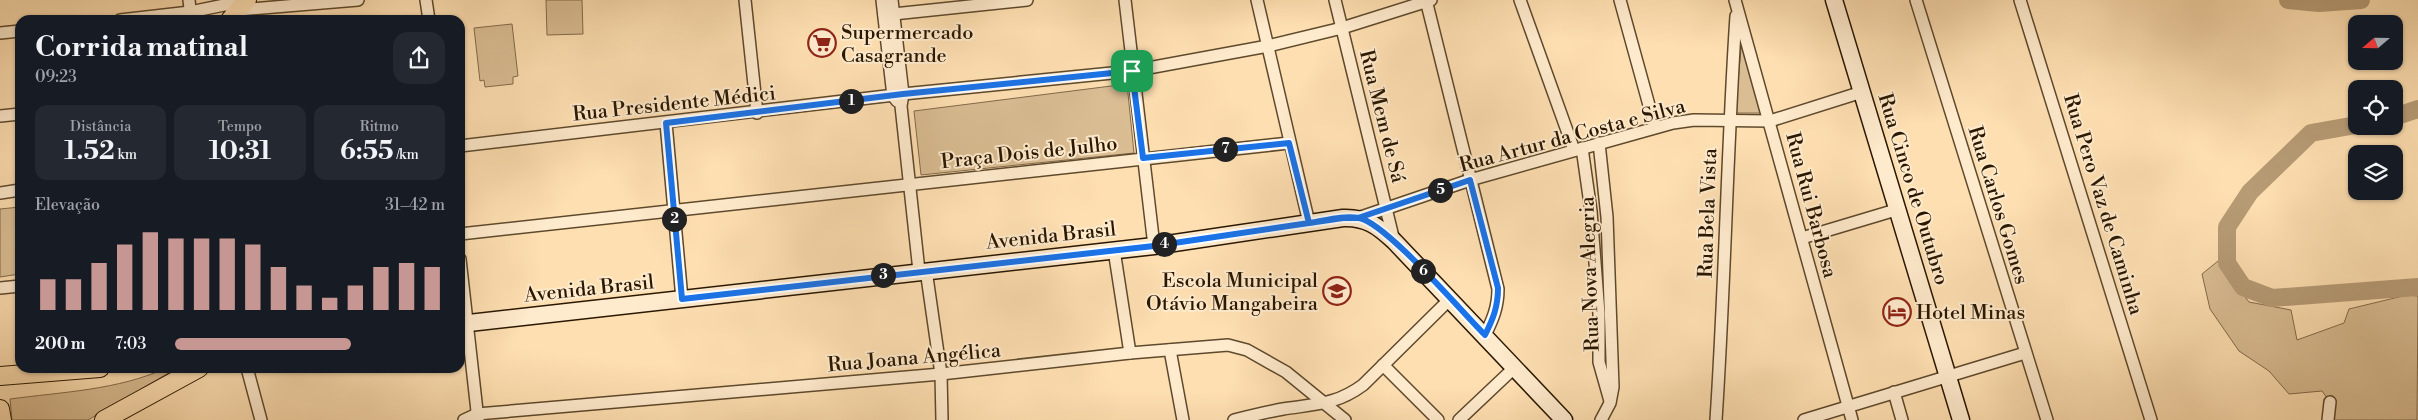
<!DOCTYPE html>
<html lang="pt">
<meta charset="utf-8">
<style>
:root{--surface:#171b24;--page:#242831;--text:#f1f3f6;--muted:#9ea1a6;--accent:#c59692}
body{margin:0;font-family:"Libre Bodoni",serif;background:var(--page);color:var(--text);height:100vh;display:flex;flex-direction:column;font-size:19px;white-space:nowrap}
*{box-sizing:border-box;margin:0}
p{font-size:16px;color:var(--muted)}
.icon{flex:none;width:28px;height:28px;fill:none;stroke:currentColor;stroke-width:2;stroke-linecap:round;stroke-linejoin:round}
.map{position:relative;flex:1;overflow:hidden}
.details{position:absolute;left:15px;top:15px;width:450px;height:358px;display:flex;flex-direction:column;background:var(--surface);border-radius:15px;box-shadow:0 1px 4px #0004}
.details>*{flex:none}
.needle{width:32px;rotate:250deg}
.buttons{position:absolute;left:2348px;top:15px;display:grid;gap:10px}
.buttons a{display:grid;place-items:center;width:55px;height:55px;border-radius:10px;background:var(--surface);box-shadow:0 1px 4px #0004;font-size:25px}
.pin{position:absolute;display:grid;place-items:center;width:42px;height:42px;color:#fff;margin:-21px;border-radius:10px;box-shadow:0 2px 8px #0006}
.km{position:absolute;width:25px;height:25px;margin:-12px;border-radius:50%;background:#222;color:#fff;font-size:14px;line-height:25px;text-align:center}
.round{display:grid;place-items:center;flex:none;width:52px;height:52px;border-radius:15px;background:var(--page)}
.head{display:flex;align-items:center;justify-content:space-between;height:85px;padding:0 20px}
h1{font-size:28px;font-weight:700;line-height:38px}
.metrics{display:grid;grid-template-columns:repeat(3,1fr);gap:8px;height:85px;padding:5px 20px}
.metrics div{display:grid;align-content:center;border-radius:12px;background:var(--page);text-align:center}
.metrics b{font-size:25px;font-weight:700}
.metrics small{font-size:14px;font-weight:400}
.metrics p{font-size:14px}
.chart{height:140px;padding:10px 20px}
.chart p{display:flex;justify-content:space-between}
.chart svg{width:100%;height:90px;margin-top:5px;stroke:var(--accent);stroke-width:6}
ul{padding:0 20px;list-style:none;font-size:16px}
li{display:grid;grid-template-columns:80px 60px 1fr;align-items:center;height:38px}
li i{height:12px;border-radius:6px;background:var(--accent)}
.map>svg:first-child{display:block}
</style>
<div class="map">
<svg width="2418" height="420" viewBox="0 0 2418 420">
<rect width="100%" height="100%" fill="#fedfb1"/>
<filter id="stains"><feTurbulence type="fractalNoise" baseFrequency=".004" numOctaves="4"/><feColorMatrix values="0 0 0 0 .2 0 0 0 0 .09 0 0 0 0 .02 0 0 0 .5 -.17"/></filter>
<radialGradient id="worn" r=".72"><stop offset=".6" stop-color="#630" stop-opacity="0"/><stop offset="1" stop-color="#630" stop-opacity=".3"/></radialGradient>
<g fill="#dabd93" stroke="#826a4a">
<polygon points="546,0 582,0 583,34 547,35"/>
<polygon points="512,24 518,76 513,77 513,84 485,87 484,80 480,81 474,28"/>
<polygon points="1742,38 1760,113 1735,113"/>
<polygon points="1127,84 1134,153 921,175 914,111"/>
<polygon points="20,207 20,274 0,277 0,209"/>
<polygon points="2218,261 2249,302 2291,310 2297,340 2344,323 2349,309 2407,295 2418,296 2417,420 2328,420 2330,402 2322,391 2289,394 2269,371 2239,351 2210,309 2202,274"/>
<path d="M166 368H177L88 420H12L10 399C62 392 119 390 166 368Z"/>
</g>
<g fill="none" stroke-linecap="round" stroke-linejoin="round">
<g stroke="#b69b75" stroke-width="18">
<polyline points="2288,0 2319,3 2361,0"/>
<polyline points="2394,117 2418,109"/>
<polyline points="2356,125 2311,133 2250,192 2227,227 2227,263 2243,287 2272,298 2418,287"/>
</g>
<defs>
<g id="street">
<polyline points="189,0 191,18"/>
<polyline points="426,0 429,20"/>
<polyline points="745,0 757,113"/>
<polyline points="882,0 893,96 897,101"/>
<polyline points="892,0 903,94 901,106 919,271"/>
<polyline points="1125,0 1154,246"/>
<polyline points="1257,0 1309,223"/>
<polyline points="1335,0 1394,241"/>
<path d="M1426 0 1498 289C1498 307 1493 319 1485 335"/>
<polyline points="1520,0 1574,150"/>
<polyline points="1620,0 1655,127"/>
<polyline points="1735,0 1852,420"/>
<polyline points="1916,0 2047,420"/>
<polyline points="2020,0 2151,420"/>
<polyline points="229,6 238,10 358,0"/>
<polyline points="884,15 1027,0"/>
<polyline points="120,20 190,12 234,3"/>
<polyline points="0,33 20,31"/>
<polyline points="0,116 20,114"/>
<polyline points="666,123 682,299"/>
<polyline points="1599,143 1607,217 1613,387 1610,403 1601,420"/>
<polyline points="460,146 903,94 1132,71 1268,46 1342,28 1431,0"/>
<polyline points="1582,148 1591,211 1599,314 1599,362 1610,401"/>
<polyline points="0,193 20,190"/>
<polyline points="1358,218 1470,180 1673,123 1694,120 1770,121 1862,92"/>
<polyline points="460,234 1289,143"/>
<polyline points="1802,238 1899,209"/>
<polyline points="1114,250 1130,353"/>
<polyline points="460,259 478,420"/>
<polyline points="926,270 941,374 942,420"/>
<polyline points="0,288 20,286"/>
<polyline points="1170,350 1183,420"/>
<polyline points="1383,365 1438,420"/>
<polyline points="247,368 261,420"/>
<polyline points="1894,392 1902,420"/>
<polyline points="464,420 477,414 941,374 1130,353 1228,345 1247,350 1286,372 1345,420"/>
<path d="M1234 420C1250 416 1266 412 1283 409 1315 404 1336 405 1363 385L1450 299"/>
<polyline points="1459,420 1514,368"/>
<path d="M1716 420C1725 285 1727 150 1736 16"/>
<polyline points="1804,420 2025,353"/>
<polyline points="2328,420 2330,402"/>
</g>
<g id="secondary">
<polyline points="1834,0 1961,420"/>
<path d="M460 324 1154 246 1343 218C1366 217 1378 226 1394 241L1564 420"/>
</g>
<g id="primary">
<polyline points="230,20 247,0"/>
<polyline points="0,376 100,368"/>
<polyline points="0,409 2,420"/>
<polyline points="104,420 199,368"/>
</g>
</defs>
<use href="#street" stroke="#5e492c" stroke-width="14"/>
<use href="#secondary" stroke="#291700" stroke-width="19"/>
<use href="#primary" stroke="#291700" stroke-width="20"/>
<use href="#street" stroke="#feeacc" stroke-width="11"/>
<use href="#secondary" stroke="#feeacc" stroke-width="16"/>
<use href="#primary" stroke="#fedfb1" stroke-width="18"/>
</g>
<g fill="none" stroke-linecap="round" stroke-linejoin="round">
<defs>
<path id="route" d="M1132 71 903 94 666 123 682 299 1154 246 1343 218H1358L1470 180 1498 288C1498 307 1493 319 1485 335 1461 311 1386 223 1359 218 1343 215 1324 221 1309 223L1289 143 1143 158 1132 71"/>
</defs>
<use href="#route" stroke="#fff" stroke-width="10"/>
<use href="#route" stroke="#1a73e8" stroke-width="6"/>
</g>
<defs>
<symbol id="supermarket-ring" viewBox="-11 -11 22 22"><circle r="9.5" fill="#feeacc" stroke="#8f2418" stroke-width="1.5"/><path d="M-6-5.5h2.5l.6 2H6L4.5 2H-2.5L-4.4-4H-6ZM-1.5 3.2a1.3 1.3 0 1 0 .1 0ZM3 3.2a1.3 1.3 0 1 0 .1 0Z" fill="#8f2418"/></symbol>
<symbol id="school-ring" viewBox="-11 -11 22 22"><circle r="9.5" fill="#feeacc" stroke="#8f2418" stroke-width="1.5"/><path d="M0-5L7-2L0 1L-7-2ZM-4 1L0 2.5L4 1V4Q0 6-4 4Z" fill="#8f2418"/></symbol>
<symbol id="hotel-ring" viewBox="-11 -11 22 22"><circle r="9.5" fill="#feeacc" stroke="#8f2418" stroke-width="1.5"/><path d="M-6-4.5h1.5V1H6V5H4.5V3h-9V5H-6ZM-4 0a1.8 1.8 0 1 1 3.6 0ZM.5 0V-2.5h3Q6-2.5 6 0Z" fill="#8f2418"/></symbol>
</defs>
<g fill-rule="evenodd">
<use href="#supermarket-ring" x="806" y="27" width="32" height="32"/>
<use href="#school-ring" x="1321" y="275" width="32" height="32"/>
<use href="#hotel-ring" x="1881" y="296" width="32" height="32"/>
</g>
<g text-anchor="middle" stroke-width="4" stroke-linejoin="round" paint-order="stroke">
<g font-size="20" fill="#291700" stroke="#feeacc" text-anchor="start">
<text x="841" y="39">Supermercado<tspan x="841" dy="23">Casagrande</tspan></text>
<text x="1318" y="287" text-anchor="end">Escola Municipal<tspan x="1318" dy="23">Otávio Mangabeira</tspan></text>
<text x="1916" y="319">Hotel Minas</text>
</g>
<g font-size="20" fill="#291700" stroke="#feeacc">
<text transform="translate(674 103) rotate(-6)" y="7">Rua Presidente Médici</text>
<text transform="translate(1383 116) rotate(76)" y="7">Rua Mem de Sá</text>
<text transform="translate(1572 135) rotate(-15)" y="7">Rua Artur da Costa e Silva</text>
<text transform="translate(1029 152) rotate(-6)" y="7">Praça Dois de Julho</text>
<text transform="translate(1914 189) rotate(73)" y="7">Rua Cinco de Outubro</text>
<text transform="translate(2104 204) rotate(73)" y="7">Rua Pero Vaz de Caminha</text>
<text transform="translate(1812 205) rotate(75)" y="7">Rua Rui Barbosa</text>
<text transform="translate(1999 205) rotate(73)" y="7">Rua Carlos Gomes</text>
<text transform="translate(1707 213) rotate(-88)" y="7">Rua Bela Vista</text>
<text transform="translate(1051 235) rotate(-6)" y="7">Avenida Brasil</text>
<text transform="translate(1589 274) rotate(-92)" y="7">Rua Nova Alegria</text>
<text transform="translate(589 288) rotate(-6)" y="7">Avenida Brasil</text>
<text transform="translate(914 357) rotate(-5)" y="7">Rua Joana Angélica</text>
</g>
</g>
<rect width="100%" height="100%" filter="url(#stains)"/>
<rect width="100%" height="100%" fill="url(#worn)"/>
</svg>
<div class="buttons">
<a><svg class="needle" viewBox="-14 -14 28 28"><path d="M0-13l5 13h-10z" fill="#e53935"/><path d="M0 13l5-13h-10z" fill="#9ea1a6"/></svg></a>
<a><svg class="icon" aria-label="locate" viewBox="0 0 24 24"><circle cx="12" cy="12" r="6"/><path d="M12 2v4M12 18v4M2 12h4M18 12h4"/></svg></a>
<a><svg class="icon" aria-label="layers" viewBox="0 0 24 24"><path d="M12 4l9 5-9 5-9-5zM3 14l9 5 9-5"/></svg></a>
</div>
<div class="pin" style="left:1132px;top:71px;background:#1e9e55"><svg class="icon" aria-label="arrive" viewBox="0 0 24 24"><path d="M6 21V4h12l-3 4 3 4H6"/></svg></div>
<b class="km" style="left:851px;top:101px">1</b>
<b class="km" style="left:674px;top:219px">2</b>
<b class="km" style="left:883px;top:275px">3</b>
<b class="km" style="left:1164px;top:244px">4</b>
<b class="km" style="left:1440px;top:190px">5</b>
<b class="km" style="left:1423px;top:271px">6</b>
<b class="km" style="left:1225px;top:149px">7</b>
<section class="details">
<div class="head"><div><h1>Corrida matinal</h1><p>09:23</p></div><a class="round"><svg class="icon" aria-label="share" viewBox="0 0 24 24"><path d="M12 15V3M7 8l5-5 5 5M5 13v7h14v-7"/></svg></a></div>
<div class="metrics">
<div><p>Distância</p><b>1.52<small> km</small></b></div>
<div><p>Tempo</p><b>10:31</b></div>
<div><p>Ritmo</p><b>6:55<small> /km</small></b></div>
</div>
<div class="chart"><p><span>Elevação</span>31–42 m</p>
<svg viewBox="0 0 160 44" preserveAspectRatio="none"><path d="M5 44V29M15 44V29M25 44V21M35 44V12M45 44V6M55 44V9M65 44V9M75 44V9M85 44V12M95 44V23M105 44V32M115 44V38M125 44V32M135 44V23M145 44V21M155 44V23"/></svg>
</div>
<ul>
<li><b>200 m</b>7:03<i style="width:65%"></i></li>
</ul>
</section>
</div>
